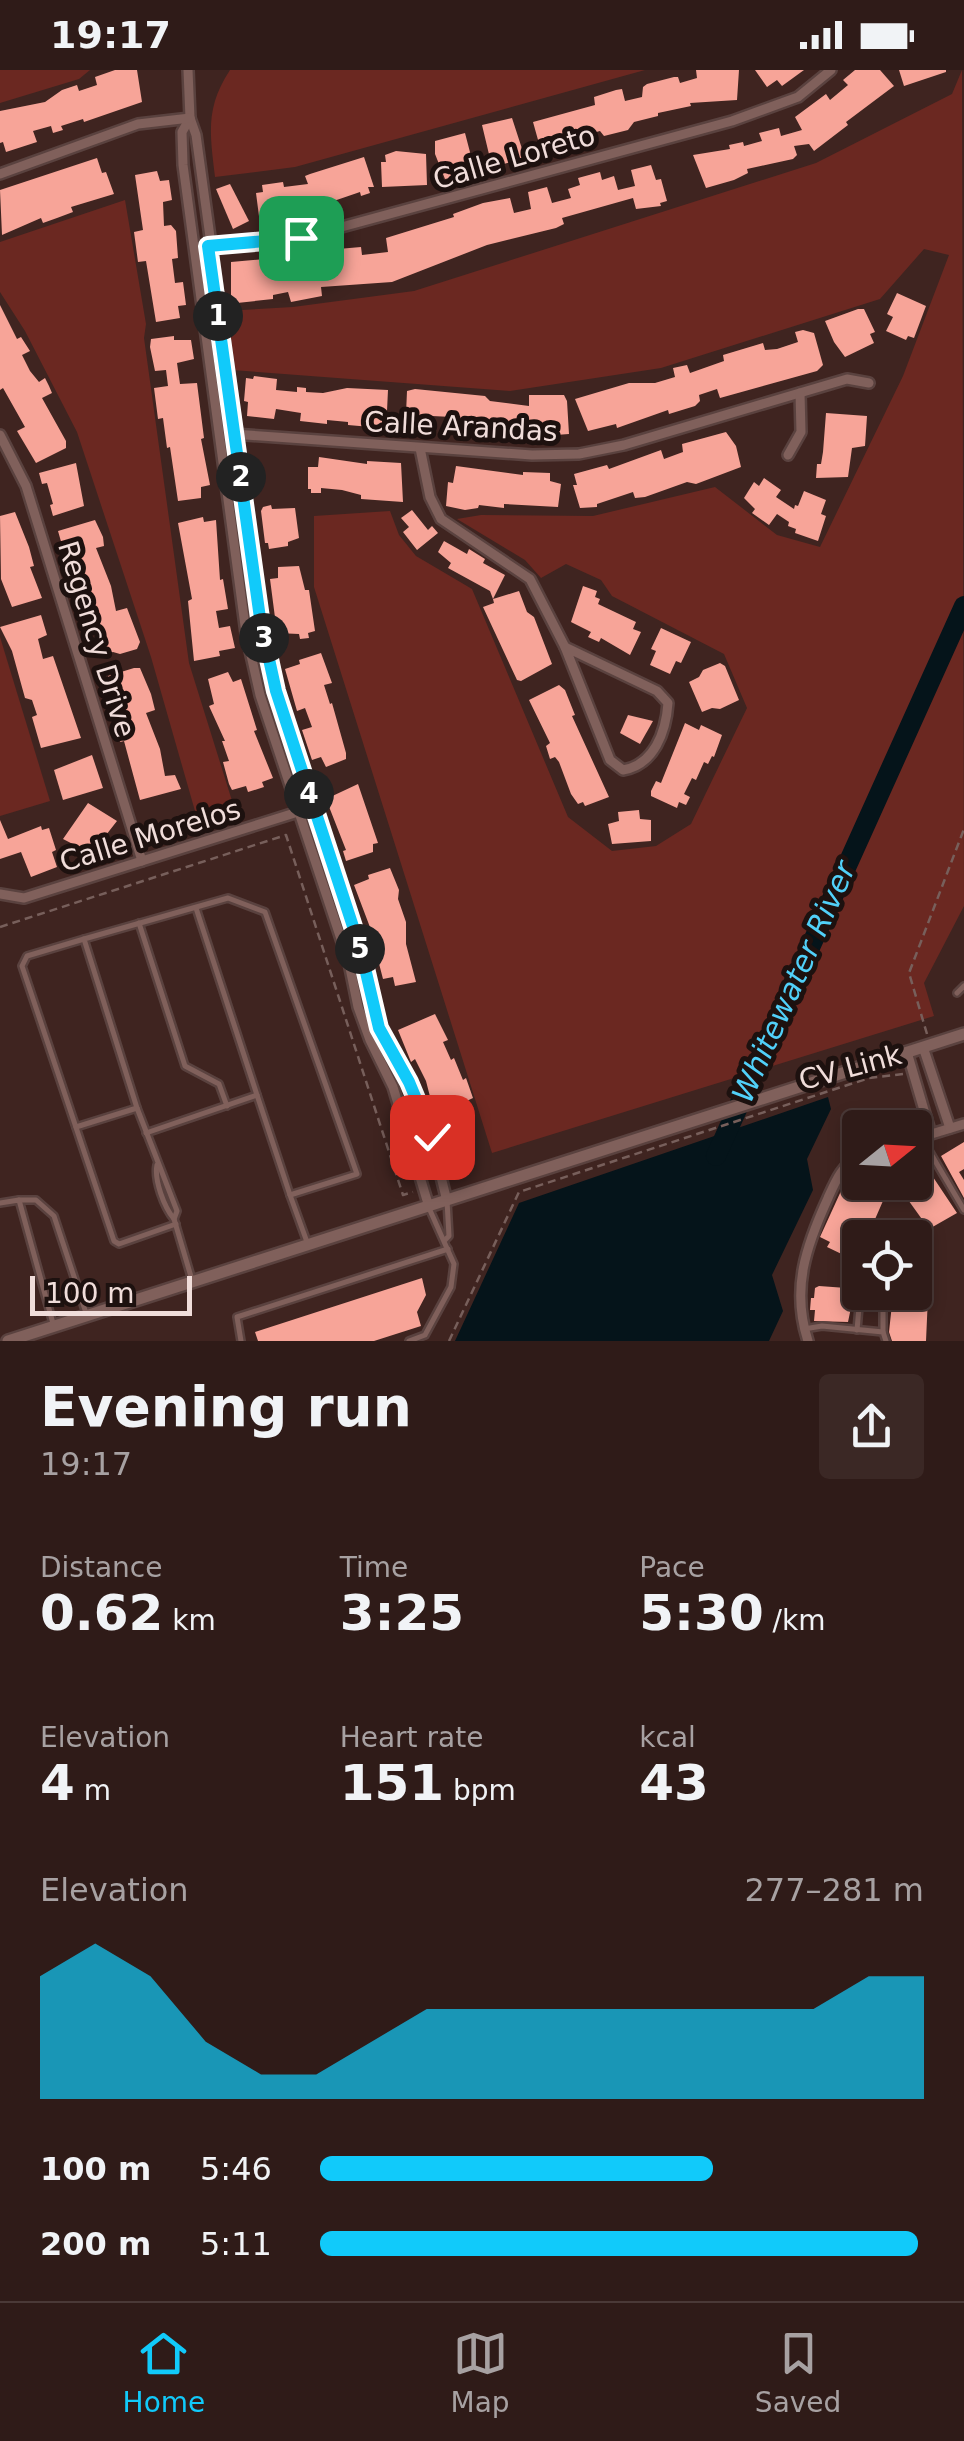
<!DOCTYPE html>
<meta charset="utf-8">
<style>
:root{--surface:#2f1b18;--page:#3b2825;--text:#f1f3f6;--muted:#a7a1a2;--line:#4a3937;--accent:#11cafa}
body{margin:0;font-family:"DejaVu Sans",sans-serif;background:var(--page);color:var(--text);height:100vh;display:flex;flex-direction:column;font-size:38px;white-space:nowrap}
*{box-sizing:border-box;margin:0}
p{font-size:32px;color:var(--muted)}
.icon{flex:none;width:55px;height:55px;fill:none;stroke:currentColor;stroke-width:2;stroke-linecap:round;stroke-linejoin:round}
.map{position:relative;height:1271px;overflow:hidden}
.side{display:flex;flex-direction:column;background:var(--surface);flex:1}
.side>*{flex:none}
.needle{width:65px;rotate:72deg}
.buttons{position:absolute;left:842px;top:1040px;display:grid;gap:20px}
.buttons a{display:grid;place-items:center;width:90px;height:90px;border-radius:10px;background:var(--surface);box-shadow:0 5px 15px #0003,0 0 0 2px var(--line);font-size:50px}
.scale{position:absolute;left:30px;bottom:25px;width:162px;box-sizing:border-box;padding-left:10px;border:5px solid #f0ddda;border-top:0;font-size:28px;line-height:35px;white-space:nowrap;color:#f0ddda;-webkit-text-stroke:8px #1d110f;paint-order:stroke}
.pin{position:absolute;display:grid;place-items:center;width:85px;height:85px;color:#fff;margin:-42px;border-radius:20px;box-shadow:0 5px 15px #0006}
.km{position:absolute;width:50px;height:50px;margin:-25px;border-radius:50%;background:#222;color:#fff;font-size:28px;line-height:50px;text-align:center}
.round{display:grid;place-items:center;flex:none;width:105px;height:105px;border-radius:10px;background:var(--page)}
.summary{display:flex;align-items:center;justify-content:space-between;height:170px;padding:0 40px}
h1{font-size:55px;font-weight:700;line-height:75px}
.figures{display:grid;grid-template-columns:repeat(3,1fr);gap:15px;height:170px;padding:10px 40px}
.figures div{display:grid;align-content:center}
.figures b{font-size:50px;font-weight:700}
.figures small{font-size:28px;font-weight:400}
.figures p{font-size:28px}
.chart{height:280px;padding:20px 40px}
.chart p{display:flex;justify-content:space-between}
.chart svg{width:100%;height:180px;margin-top:10px;fill:var(--accent);opacity:.7}
ul{padding:0 40px;list-style:none;font-size:32px}
li{display:grid;grid-template-columns:160px 120px 1fr;align-items:center;height:75px}
li i{height:25px;border-radius:12px;background:var(--accent)}
.status{display:flex;justify-content:space-between;align-items:center;height:70px;padding:0 50px;background:var(--surface);direction:ltr}
.status svg{height:28px;fill:currentColor}
.dock{display:flex;justify-content:space-around;align-items:center;height:140px;border-top:2px solid var(--line);background:var(--surface);font-size:28px;color:var(--muted)}
.dock a{display:grid;justify-items:center;gap:5px}
.dock .selected{color:var(--accent)}
.map>svg:first-child{display:block}
</style>
<div class="status"><b>19:17</b><svg viewBox="0 0 49 12"><path d="M0 12V9h3v3zM5 12V6h3v6zM10 12V3h3v9zM15 12V0h3v12zM26 1h20v11H26zM47 4h2v5h-2z"/></svg></div>
<div class="map">
<svg width="964" height="1271" viewBox="0 0 964 1271">
<rect width="100%" height="100%" fill="#3f2420"/>
<g fill="#6b2821">
<polygon points="0,0 90,0 79,9 0,33"/>
<path d="M230 0H645L295 97 215 107C210 64 205 38 230 0Z"/>
<polygon points="962,0 964,836 924,913 934,946 492,1083 314,517 314,446 390,441 399,465 416,486 472,519 568,747 612,781 656,776 691,754 747,638 724,584 612,526 601,510 566,494 541,508 525,490 457,449 481,445 593,446 715,417 777,465 820,477 903,306 949,185 924,179 880,229 661,298 510,321 232,300 224,241 293,237 414,221 816,93 952,24"/>
<polygon points="125,130 146,254 144,268 189,593 238,750 201,762 151,587 77,362 25,261 0,222 0,172"/>
<polygon points="0,567 50,731 0,746"/>
</g>
<polygon fill="#05141a" points="828,1027 831,1039 807,1089 813,1120 772,1205 783,1241 769,1271 455,1271 519,1133"/>
<g fill="none" stroke-linecap="round" stroke-linejoin="round">
<polyline stroke="#05141a" stroke-width="20" points="716,1086 964,536"/>
</g>
<g fill="#f7a498">
<polygon points="115,0 137,0 142,32 84,52 83,49 61,56 63,60 53,63 51,56 33,61 37,72 6,82 3,72 0,73 0,41 45,32 62,20 77,15 79,21 97,15 95,7"/>
<polygon points="696,0 739,0 737,30 690,33 691,36 658,43 658,46 634,52 628,60 604,66 600,61 574,68 576,75 554,81 552,74 540,77 533,52 595,35 594,27 616,20 622,19 625,31 642,27 643,17 647,14 674,7 678,7 680,13 697,8"/>
<polygon points="755,0 804,0 782,16 777,10 767,17"/>
<polygon points="855,0 880,0 894,16 846,52 848,55 814,81 809,74 794,76 797,85 793,89 747,99 748,103 734,110 706,118 693,85 730,79 729,75 743,72 744,76 762,71 759,63 779,58 781,66 802,60 795,47 826,24 830,30 848,15 843,10"/>
<polygon points="899,0 946,0 946,2 904,16"/>
<polygon points="512,48 525,88 500,95 501,99 493,101 482,55"/>
<polygon points="465,63 471,86 466,88 470,104 445,109 435,84 435,71"/>
<polygon points="396,81 426,84 427,115 382,117 381,92 386,92 385,85"/>
<polygon points="364,87 374,117 368,117 370,123 361,126 360,122 325,134 323,129 307,134 309,148 270,150 270,153 260,154 256,123 263,122 262,115 283,112 284,117 308,114 305,106 310,104"/>
<polygon points="97,88 102,103 106,102 114,124 71,137 73,142 57,148 43,153 41,148 2,165 0,120"/>
<polygon points="651,95 656,110 661,109 667,131 660,133 661,136 636,139 633,128 562,148 564,154 556,158 487,175 392,212 321,217 322,226 291,232 288,222 273,225 273,229 237,233 236,229 231,230 231,192 308,185 316,190 339,187 338,179 361,177 362,185 388,182 386,168 454,147 453,144 483,133 510,128 514,143 531,139 528,122 547,117 552,133 571,128 568,119 580,115 578,108 600,102 602,110 614,106 618,120 635,116 631,100"/>
<polygon points="157,101 160,111 169,110 172,130 163,132 164,156 171,155 176,161 178,188 172,189 175,213 183,212 186,235 178,236 180,248 156,252 146,191 138,192 134,162 143,160 135,105"/>
<polygon points="230,114 249,151 233,159 216,119"/>
<polygon points="897,223 926,236 914,268 908,266 906,270 886,261 893,247 887,244"/>
<polygon points="0,235 17,269 21,267 30,281 22,285 30,301 39,312 45,308 49,316 52,323 42,328 66,371 66,378 36,393 17,361 25,357 3,318 0,320"/>
<polygon points="858,239 864,239 875,262 870,264 874,273 845,287 834,272 825,251"/>
<polygon points="803,260 814,263 823,295 817,301 720,328 717,319 699,325 700,331 695,336 669,344 668,340 617,358 616,354 588,361 575,329 629,313 655,313 675,307 673,298 687,295 690,303 724,291 723,285 763,273 765,280 777,279 798,272 795,262"/>
<polygon points="174,266 174,270 191,270 194,289 177,293 180,314 197,313 204,368 201,369 210,415 201,417 201,428 178,431 170,377 167,378 163,348 158,349 154,318 168,316 166,300 155,301 150,277 151,269"/>
<polygon points="254,306 277,309 276,320 297,322 297,317 306,318 306,322 323,323 347,318 388,320 387,341 382,347 382,358 348,355 348,352 327,350 327,354 300,351 301,343 276,339 274,349 247,346 248,332 244,331 246,308 253,309"/>
<polygon points="415,319 485,326 490,331 529,336 529,325 564,325 567,331 569,364 529,367 528,359 504,357 503,366 450,363 452,347 432,346 431,363 409,361 410,344 406,344 407,321"/>
<polygon points="826,343 867,346 865,376 852,378 848,407 816,408 817,394 821,394 823,382"/>
<polygon points="726,362 736,376 741,397 696,414 687,412 645,427 635,428 633,422 597,434 597,437 580,438 573,415 577,415 574,404 607,395 609,399 661,380 664,389 683,382 682,374"/>
<polygon points="319,387 367,394 367,391 401,393 403,432 361,429 361,425 342,420 321,418 321,423 311,423 311,419 308,419 308,397 318,397"/>
<polygon points="76,393 84,436 53,446 50,435 53,434 47,413 42,414 39,403"/>
<polygon points="456,396 523,405 523,402 550,403 550,411 561,414 558,437 504,434 504,438 479,435 478,438 465,440 446,436 448,412 453,413"/>
<polygon points="764,408 781,420 776,427 794,439 795,435 798,436 804,421 826,430 821,444 826,446 818,471 795,463 796,459 788,456 789,452 777,444 769,455 752,443 755,439 744,428 754,412 759,416"/>
<polygon points="271,435 272,439 295,438 299,468 288,472 288,476 269,479 268,473 265,473 261,441 263,437"/>
<polygon points="412,440 428,460 432,456 438,463 417,480 403,462 409,457 401,448"/>
<polygon points="15,442 29,477 34,496 30,497 42,528 12,537 1,509 0,446"/>
<polygon points="203,447 204,452 216,450 220,510 223,509 228,539 216,541 219,558 230,556 235,578 219,581 220,586 194,591 188,531 192,529 178,453"/>
<polygon points="95,450 103,467 104,476 96,478 111,516 116,541 127,538 140,572 137,579 120,584 113,582 102,585 89,540 81,542 78,531 82,529 76,508 71,509 68,498 79,495 74,479 64,482 58,461"/>
<polygon points="444,471 467,484 469,479 485,489 483,493 505,505 493,529 490,521 448,498 451,493 438,482"/>
<polygon points="299,496 305,520 309,520 315,561 308,563 309,568 300,569 299,564 277,563 270,509 278,508 278,497"/>
<polygon points="583,516 597,521 595,527 600,529 598,534 636,552 633,559 641,562 630,585 601,568 599,572 588,567 591,562 571,552"/>
<polygon points="519,521 527,542 534,547 552,594 521,611 517,610 483,537 494,533 493,529"/>
<polygon points="41,545 47,565 38,569 43,589 53,586 81,668 41,678 32,647 37,645 32,630 25,628 12,581 0,557"/>
<polygon points="661,558 691,572 681,593 676,591 670,604 650,595 656,581 651,579"/>
<polygon points="321,583 332,613 324,615 330,634 332,633 346,683 346,689 326,697 321,687 312,690 302,660 312,657 305,638 297,641 285,599 300,594 299,590"/>
<polygon points="720,593 725,596 739,630 720,639 712,638 702,642 689,612 699,607 703,600"/>
<polygon points="134,598 140,598 151,624 155,640 146,643 160,679 165,706 175,705 181,719 140,730 124,671 120,672 117,661 124,659 118,638 122,637 116,616 111,617 108,606"/>
<polygon points="228,602 233,612 241,609 257,660 254,661 273,708 262,712 264,717 248,722 246,716 232,720 229,714 223,692 229,691 222,671 225,671 209,636 214,634 208,609"/>
<polygon points="559,615 565,620 575,645 572,646 609,727 585,736 583,732 578,734 571,724 559,692 555,687 550,689 546,676 550,673 529,630"/>
<polygon points="628,645 653,651 640,674 620,663"/>
<polygon points="685,653 699,660 701,655 722,665 714,687 712,686 708,694 704,692 696,710 692,708 684,724 690,727 686,735 679,732 677,738 651,726 651,721 656,711 661,713"/>
<polygon points="92,685 103,718 63,730 54,700"/>
<polygon points="358,714 378,773 373,774 373,782 346,791 343,781 346,780 326,729"/>
<polygon points="88,733 117,751 99,774 103,777 98,787 63,769"/>
<polygon points="639,740 640,749 651,750 651,771 612,774 608,754 619,751 618,742"/>
<polygon points="0,750 8,769 41,756 42,760 49,758 56,780 52,782 57,797 31,807 21,782 0,789"/>
<polygon points="390,798 399,820 398,829 406,852 406,874 416,912 395,916 393,907 383,909 376,882 379,881 354,815 369,809 368,805"/>
<polygon points="435,944 448,970 443,972 451,990 454,988 463,1010 466,1008 473,1028 435,1046 426,1011 415,989 411,992 398,960"/>
<polygon points="964,1072 964,1099 959,1102 964,1110 964,1128 941,1086"/>
<polygon points="915,1080 957,1143 929,1159 906,1127 912,1122 906,1112 915,1112"/>
<polygon points="846,1110 886,1124 869,1163 865,1161 860,1168 852,1189 827,1177 830,1172 820,1167"/>
<polygon points="915,1203 929,1204 926,1271 892,1271 889,1262 892,1234 883,1230 883,1224 915,1222"/>
<polygon points="422,1208 426,1225 417,1242 421,1256 374,1271 258,1271 255,1262"/>
<polygon points="819,1216 860,1219 860,1229 853,1228 848,1252 814,1251 815,1240 810,1240 811,1228 814,1228 815,1218"/>
</g>
<g fill="none" stroke-linecap="round" stroke-linejoin="round">
<defs>
<g id="service">
<polyline points="196,838 257,1025"/>
<polyline points="139,853 185,996 219,1014 227,1036"/>
<polyline points="84,869 27,886 22,896 114,1171 119,1174 176,1154"/>
<polyline points="957,923 964,916"/>
<polyline points="76,1057 137,1038"/>
<polyline points="146,1063 257,1025 290,1125"/>
<polyline points="921,1067 964,1140"/>
<path d="M157 1095C154 1110 164 1137 174 1149L192 1210"/>
<polyline points="19,1130 36,1130 54,1146 87,1246"/>
<polyline points="0,1133 19,1130 54,1257"/>
<polyline points="174,1149 177,1141 137,1038 84,869 228,828 265,842 357,1104 290,1125 307,1172"/>
<polyline points="445,1170 449,1166 447,1131"/>
<polyline points="804,1259 822,1256 883,1262 886,1271"/>
<polyline points="857,1260 859,1237 863,1234 883,1236 883,1262"/>
<polyline points="241,1271 237,1247 448,1179"/>
<polyline points="409,1271 425,1265 451,1217 454,1194 429,1138"/>
</g>
<g id="minor">
<polyline points="188,0 190,48 196,65 267,582 276,621 361,881 379,958 409,1012 431,1067 447,1131"/>
<polyline points="190,48 182,62 183,95 246,563 260,625 349,893 358,937 370,970 393,1017 429,1137"/>
<polyline points="0,104 138,54 190,48"/>
<polyline points="207,176 301,168 732,51 798,27 831,0"/>
<polyline points="233,364 532,385 579,384 624,375 847,309 869,313"/>
<polyline points="0,365 26,416 142,791"/>
<polyline points="420,378 430,427 441,449 530,509 565,577"/>
<polyline points="788,385 801,362 800,323"/>
<path d="M565 577 657 621 668 633C666 662 654 695 623 700L610 690Z"/>
<polyline points="0,824 24,828 301,741"/>
<polyline points="923,977 950,1058"/>
<polyline points="907,982 931,1064"/>
<polyline points="915,1069 964,1054"/>
<path d="M808 1271C791 1219 806 1176 828 1128 836 1110 842 1095 860 1086"/>
</g>
<polyline id="tertiary" points="8,1271 964,964"/>
</defs>
<use href="#service" stroke="#5a423f" stroke-width="10"/>
<use href="#minor" stroke="#5a423f" stroke-width="14"/>
<use href="#tertiary" stroke="#5a423f" stroke-width="16"/>
<g stroke="#775f5b" stroke-width="2.5" stroke-dasharray="8 5" stroke-linecap="butt">
<polyline points="0,857 286,765 403,1125 413,1122"/>
<polyline points="927,964 909,903 964,759"/>
<polyline points="449,1271 519,1122 869,1008 903,1004"/>
</g>
<use href="#service" stroke="#80605b" stroke-width="5"/>
<use href="#minor" stroke="#80605b" stroke-width="9"/>
<use href="#tertiary" stroke="#80605b" stroke-width="11"/>
</g>
<g fill="none" stroke-linecap="round" stroke-linejoin="round">
<defs>
<polyline id="route" points="301,168 208,176 260,548 276,621 361,881 379,958 409,1012 432,1067"/>
</defs>
<use href="#route" stroke="#fff" stroke-width="20"/>
<use href="#route" stroke="#11cafa" stroke-width="12"/>
</g>
<g text-anchor="middle" stroke-width="10" stroke-linejoin="round" paint-order="stroke">
<g font-size="28" fill="#f0ddda" stroke="#1d110f">
<text transform="translate(514 87) rotate(-16)" y="10">Calle Loreto</text>
<text transform="translate(461 356) rotate(3)" y="10">Calle Arandas</text>
<text transform="translate(97 569) rotate(73)" y="10">Regency Drive</text>
<text transform="translate(150 765) rotate(-17)" y="10">Calle Morelos</text>
<text transform="translate(850 997) rotate(-15)" y="10">CV Link</text>
</g>
<g font-size="30" font-style="italic" fill="#51d0f9" stroke="#1d110f">
<text transform="translate(794 912) rotate(-66)" y="10">Whitewater River</text>
</g>
</g>
</svg>
<div class="buttons">
<a><svg class="needle" viewBox="-14 -14 28 28"><path d="M0-13l5 13h-10z" fill="#e53935"/><path d="M0 13l5-13h-10z" fill="#a7a1a2"/></svg></a>
<a><svg class="icon" aria-label="locate" viewBox="0 0 24 24"><circle cx="12" cy="12" r="6"/><path d="M12 2v4M12 18v4M2 12h4M18 12h4"/></svg></a>
</div>
<div class="scale">100 m</div>
<div class="pin" style="left:301px;top:168px;background:#1e9e55"><svg class="icon" aria-label="arrive" viewBox="0 0 24 24"><path d="M6 21V4h12l-3 4 3 4H6"/></svg></div>
<div class="pin" style="left:432px;top:1067px;background:#d93025"><svg class="icon" aria-label="check" viewBox="0 0 24 24"><path d="M5 12l5 5 9-10"/></svg></div>
<b class="km" style="left:218px;top:246px">1</b>
<b class="km" style="left:241px;top:407px">2</b>
<b class="km" style="left:264px;top:568px">3</b>
<b class="km" style="left:309px;top:724px">4</b>
<b class="km" style="left:360px;top:879px">5</b>
</div>
<section class="side">
<div class="summary"><div><h1>Evening run</h1><p>19:17</p></div><a class="round"><svg class="icon" aria-label="share" viewBox="0 0 24 24"><path d="M12 15V3M7 8l5-5 5 5M5 13v7h14v-7"/></svg></a></div>
<div class="figures">
<div><p>Distance</p><b>0.62<small> km</small></b></div>
<div><p>Time</p><b>3:25</b></div>
<div><p>Pace</p><b>5:30<small> /km</small></b></div>
</div>
<div class="figures">
<div><p>Elevation</p><b>4<small> m</small></b></div>
<div><p>Heart rate</p><b>151<small> bpm</small></b></div>
<div><p>kcal</p><b>43</b></div>
</div>
<div class="chart"><p><span>Elevation</span>277–281 m</p>
<svg viewBox="0 0 160 44" preserveAspectRatio="none"><path d="M0 44V14L10 6L20 14L30 30L40 38L50 38L60 30L70 22L80 22L90 22L100 22L110 22L120 22L130 22L140 22L150 14L160 14V44z"/></svg>
</div>
<ul>
<li><b>100 m</b>5:46<i style="width:65%"></i></li>
<li><b>200 m</b>5:11<i style="width:99%"></i></li>
</ul>
</section>
<nav class="dock">
<a class="selected"><svg class="icon" aria-label="home" viewBox="0 0 24 24"><path d="M3 11l9-7 9 7M6 9v11h12V9"/></svg>Home</a>
<a><svg class="icon" aria-label="map" viewBox="0 0 24 24"><path d="M3 6l6-2 6 2 6-2v14l-6 2-6-2-6 2zM9 4v14M15 6v14"/></svg>Map</a>
<a><svg class="icon" aria-label="saved" viewBox="0 0 24 24"><path d="M7 4h10v16l-5-4-5 4z"/></svg>Saved</a>
</nav>
